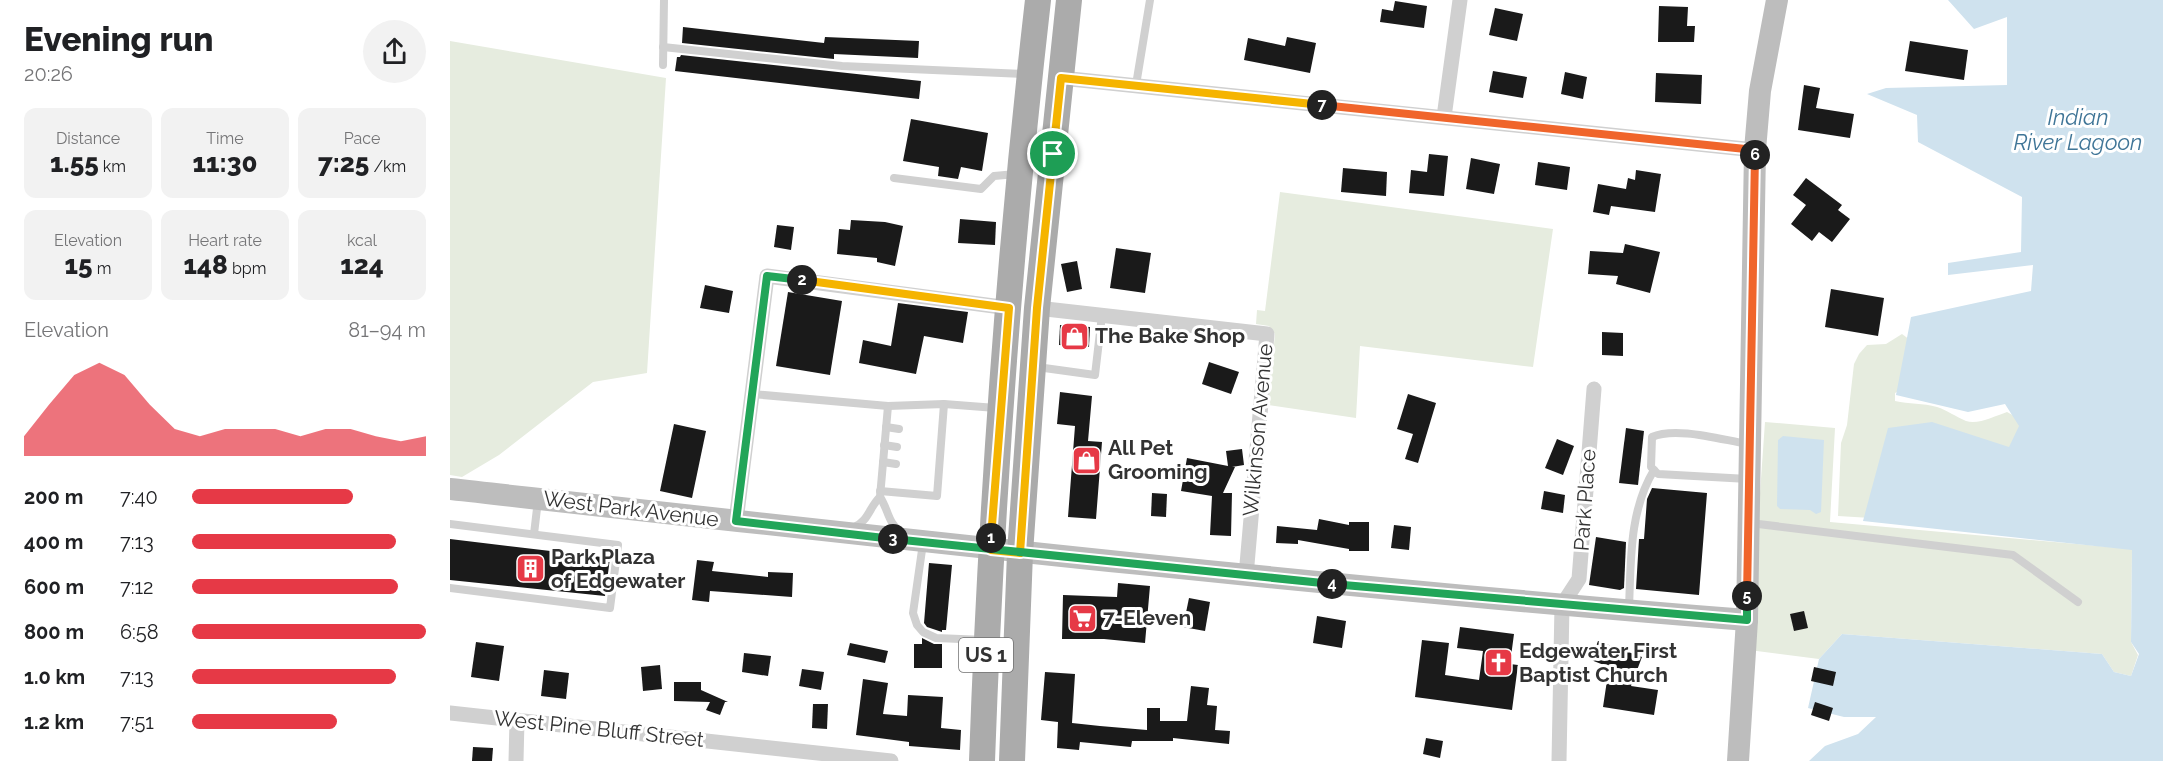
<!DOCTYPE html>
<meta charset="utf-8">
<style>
:root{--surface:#fff;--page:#f2f2f2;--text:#202124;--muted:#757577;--accent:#e63946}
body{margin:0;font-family:Raleway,sans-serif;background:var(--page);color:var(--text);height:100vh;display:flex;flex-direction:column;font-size:22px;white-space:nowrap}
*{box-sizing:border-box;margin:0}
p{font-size:20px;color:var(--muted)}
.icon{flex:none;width:33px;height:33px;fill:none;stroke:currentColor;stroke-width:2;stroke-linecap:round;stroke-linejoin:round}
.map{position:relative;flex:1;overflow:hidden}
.panel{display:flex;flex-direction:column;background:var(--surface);width:450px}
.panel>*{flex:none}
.pin{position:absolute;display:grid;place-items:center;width:51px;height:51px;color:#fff;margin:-26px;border:3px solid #fff;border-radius:50%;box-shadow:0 2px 6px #0007}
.km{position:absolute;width:30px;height:30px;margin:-15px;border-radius:50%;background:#222;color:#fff;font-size:16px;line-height:30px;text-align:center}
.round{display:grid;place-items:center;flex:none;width:63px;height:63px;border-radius:32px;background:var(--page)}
.overview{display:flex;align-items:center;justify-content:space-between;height:102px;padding:0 24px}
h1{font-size:33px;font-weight:800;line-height:45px}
.figures{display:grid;grid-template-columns:repeat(3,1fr);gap:9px;height:102px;padding:6px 24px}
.figures div{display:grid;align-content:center;border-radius:12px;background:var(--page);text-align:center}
.figures b{font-size:26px;font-weight:800}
.figures small{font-size:16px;font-weight:400}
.figures p{font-size:16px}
.chart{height:168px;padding:12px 24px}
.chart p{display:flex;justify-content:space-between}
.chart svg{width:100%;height:108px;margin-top:6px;fill:var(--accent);opacity:.7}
ul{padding:0 24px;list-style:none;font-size:20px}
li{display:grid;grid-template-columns:96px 72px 1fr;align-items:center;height:45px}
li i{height:15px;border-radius:8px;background:var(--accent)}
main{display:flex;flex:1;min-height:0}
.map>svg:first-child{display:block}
</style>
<main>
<section class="panel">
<div class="overview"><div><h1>Evening run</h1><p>20:26</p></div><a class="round"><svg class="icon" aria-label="share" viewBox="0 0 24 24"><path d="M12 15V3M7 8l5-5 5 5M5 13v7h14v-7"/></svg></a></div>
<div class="figures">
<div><p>Distance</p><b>1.55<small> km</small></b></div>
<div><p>Time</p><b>11:30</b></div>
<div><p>Pace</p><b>7:25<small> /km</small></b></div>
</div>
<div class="figures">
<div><p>Elevation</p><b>15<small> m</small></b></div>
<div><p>Heart rate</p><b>148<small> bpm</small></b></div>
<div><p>kcal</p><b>124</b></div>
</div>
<div class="chart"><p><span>Elevation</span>81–94 m</p>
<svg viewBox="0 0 160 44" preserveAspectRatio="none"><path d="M0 44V36L10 23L20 11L30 6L40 11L50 23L60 33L70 36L80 33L90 33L100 33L110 36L120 33L130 33L140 36L150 38L160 36V44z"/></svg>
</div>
<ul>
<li><b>200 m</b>7:40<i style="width:69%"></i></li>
<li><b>400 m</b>7:13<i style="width:87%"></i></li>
<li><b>600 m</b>7:12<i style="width:88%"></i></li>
<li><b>800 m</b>6:58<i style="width:100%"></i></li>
<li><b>1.0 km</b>7:13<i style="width:87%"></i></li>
<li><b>1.2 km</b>7:51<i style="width:62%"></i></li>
</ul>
</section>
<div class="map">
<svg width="1713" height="761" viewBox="0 0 1713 761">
<rect width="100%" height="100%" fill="#fff"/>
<g fill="#e6ecdf">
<polygon points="0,41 216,78 197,373 143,382 49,455 12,477 0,475"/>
<polygon points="830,192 1103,229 1083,367 910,346 906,418 818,405 825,334 819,326 806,324 807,310 815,311"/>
<path d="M1452 334 1460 340 1456 387 1445 393V401C1459 404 1473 403 1487 407 1497 410 1506 417 1516 421 1528 425 1545 416 1557 412L1568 418 1572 445 1421 518 1388 516 1391 443 1397 425 1404 364 1409 354 1417 345 1436 344Z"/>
<polygon points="1315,422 1385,428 1380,522 1682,549 1681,642 1688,655 1681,676 1664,672 1652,654 1392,634 1369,659 1299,650"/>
</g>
<g fill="#cfe2ee">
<polygon points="1498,0 1713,0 1713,761 1359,761 1375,746 1408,734 1426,717 1394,717 1358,708 1369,659 1392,634 1652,654 1664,672 1681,676 1689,654 1681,642 1682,550 1413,521 1438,428 1482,422 1559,447 1569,426 1555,404 1518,412 1446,395 1461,317 1581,291 1583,265 1498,275 1498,263 1571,252 1572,197 1468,142 1467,115 1417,94 1436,88 1557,85 1557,17 1524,29"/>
<polygon points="1333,436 1374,440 1371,512 1366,514 1360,510 1330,509 1327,506 1328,440"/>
</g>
<g fill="#1a1a1a">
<polygon points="945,1 977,6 974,28 930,22 932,9 943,11"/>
<polygon points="1209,6 1238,7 1237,26 1245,26 1244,42 1208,42"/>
<polygon points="1045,8 1073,14 1067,41 1039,35"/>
<polygon points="233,27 374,43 375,37 469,41 468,58 384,54 384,59 232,43"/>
<polygon points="837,37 866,43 860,73 794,60 798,38 835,46"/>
<polygon points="1460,41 1518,50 1514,80 1455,71"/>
<polygon points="231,55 471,81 469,99 225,71 227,57 230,57"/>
<polygon points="1043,71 1077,77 1073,98 1039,92"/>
<polygon points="1115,72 1137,77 1133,99 1111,94"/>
<polygon points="1206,73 1252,75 1251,104 1205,102"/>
<polygon points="1354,85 1370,88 1366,108 1404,114 1400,138 1348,130"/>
<polygon points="461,119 538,133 532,171 511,167 508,179 488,176 489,167 453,161"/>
<polygon points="979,154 998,156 994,196 959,193 961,170 977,172"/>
<polygon points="1021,158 1050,164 1044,194 1016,189"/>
<polygon points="1088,162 1120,167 1117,190 1085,185"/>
<polygon points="893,168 937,172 936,196 891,192"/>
<polygon points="1186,170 1211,174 1205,212 1161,206 1159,215 1143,212 1148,184 1176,189 1178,178 1185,180"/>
<polygon points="1356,178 1392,205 1388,210 1400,219 1382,242 1369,232 1362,241 1341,224 1356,205 1343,195"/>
<polygon points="510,219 546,222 545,245 508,243"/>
<polygon points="401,220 435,222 453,226 445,266 427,262 427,258 387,254 389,229 400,230"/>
<polygon points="327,225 344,227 341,250 324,247"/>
<polygon points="1175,244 1210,252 1200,293 1166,284 1168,276 1138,274 1140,251 1173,253"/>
<polygon points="666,248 701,253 695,293 660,288"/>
<polygon points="627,261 632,289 617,292 611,264"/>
<polygon points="255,285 283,291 279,313 250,308"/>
<polygon points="1381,289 1434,298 1428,336 1375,327"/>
<polygon points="338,292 392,301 380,375 326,366"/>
<polygon points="448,303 518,312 513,343 474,336 466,374 409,363 413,340 441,346"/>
<polygon points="610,325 640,327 639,347 609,345"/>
<polygon points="1152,332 1173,333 1173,356 1152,355"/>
<polygon points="759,362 789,372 781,394 752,384"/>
<polygon points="610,392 642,396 638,441 652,442 646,519 618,517 625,426 607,424"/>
<polygon points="958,394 986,403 968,463 955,459 963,434 947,429"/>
<polygon points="224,424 256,431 242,498 210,491"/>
<polygon points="1176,428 1194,431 1188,485 1169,483"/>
<polygon points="1107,439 1124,446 1113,475 1095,468"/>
<polygon points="792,449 794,465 782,467 785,467 773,493 782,493 781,536 760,535 762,496 731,491 737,458 778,466 776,451"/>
<polygon points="1202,488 1257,493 1249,595 1186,589 1189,539 1194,539 1197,499"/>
<polygon points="1094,491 1115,495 1113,513 1091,509"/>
<polygon points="702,493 717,494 716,517 701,516"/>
<polygon points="869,519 899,525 899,522 919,522 919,551 899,551 899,549 848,540 848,544 826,543 827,526 867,530"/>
<polygon points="944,525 961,527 959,550 941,548"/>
<polygon points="1146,537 1176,542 1174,588 1170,590 1139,585"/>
<polygon points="0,539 160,558 155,596 0,580"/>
<polygon points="247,560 264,562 262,571 318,577 318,572 343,573 342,597 260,591 259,602 242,600"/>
<polygon points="479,563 502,565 496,630 492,630 492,632 477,627 474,623"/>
<polygon points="668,583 700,586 695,643 654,639 612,639 613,595 667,597"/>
<polygon points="739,598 760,602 755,631 733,627"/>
<polygon points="1354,611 1358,628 1344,631 1340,614"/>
<polygon points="867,616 896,621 892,648 863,643"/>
<polygon points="1010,627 1064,634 1060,664 1068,665 1062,710 965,697 972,640 999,643 995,675 1029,680 1033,651 1007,648"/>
<polygon points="472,638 484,644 492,644 492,668 464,668 464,644 472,644"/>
<polygon points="1148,641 1192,657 1181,686 1208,690 1204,715 1153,707 1159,667 1141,660"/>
<polygon points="26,642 54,646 49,681 21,677"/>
<polygon points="400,643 438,651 435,663 397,655"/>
<polygon points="294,653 321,656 318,676 292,672"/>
<polygon points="210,665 212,689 193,691 191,667"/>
<polygon points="1364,667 1386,672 1383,686 1361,681"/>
<polygon points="352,669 374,672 371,690 349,686"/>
<polygon points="94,670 119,673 116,699 91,696"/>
<polygon points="595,672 625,674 622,723 650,726 697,730 697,708 710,708 710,721 737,721 741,686 759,688 757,705 767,706 765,730 780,731 779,744 723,738 723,741 682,741 681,747 630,742 629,750 607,748 608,722 591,720"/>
<polygon points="413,679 438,683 433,714 457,716 458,695 493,697 491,728 511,730 510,750 459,746 459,742 406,735"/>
<polygon points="224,682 251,682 251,690 278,702 275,702 270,715 256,710 260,702 224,701"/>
<polygon points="1365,702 1383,708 1379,721 1361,715"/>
<polygon points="363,704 378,704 377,729 362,728"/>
<polygon points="976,738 993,741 990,758 973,754"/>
<polygon points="23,747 43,748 42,761 22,761"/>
</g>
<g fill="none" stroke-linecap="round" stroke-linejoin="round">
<g stroke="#d0d0d0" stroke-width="8">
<polyline points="213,47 392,66 575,74"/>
<polyline points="213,65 214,0"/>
<polyline points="686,85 700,0"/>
<polyline points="444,178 531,189 544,176 566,174"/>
<polyline points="587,367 645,375 652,315"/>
<polyline points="302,394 438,406 494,404 546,408"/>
<path d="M438 406 430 497C439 511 437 521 451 533"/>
<polyline points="436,427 449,429"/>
<polyline points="434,445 447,447"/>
<polyline points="433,462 446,464"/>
<path d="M1298 479 1208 474 1201 467 1202 437C1226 426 1272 440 1298 444"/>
<polyline points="430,491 487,496 494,404"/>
<polyline points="1300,523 1563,555 1628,602"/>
<polyline points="0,524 168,545 160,608 0,588"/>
<path d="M404 527C418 522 420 506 430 497"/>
<polyline points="84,534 88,500"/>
<polyline points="473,543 463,613 467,625 473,632 486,638 535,640"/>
<path d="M1179 608C1181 561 1179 511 1204 470"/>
</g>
<g stroke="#d0d0d0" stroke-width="15">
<polyline points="611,78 1305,150"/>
<polyline points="994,117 1010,0"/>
<polyline points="587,308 817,334 796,576"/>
<polyline points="286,521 317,276 559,308"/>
<polyline points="0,713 441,761"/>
<polyline points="66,761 67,720"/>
<polyline points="1109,761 1112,605 1129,579 1144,389"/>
</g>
<g stroke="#bdbdbd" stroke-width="22">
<path d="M0 489C432 537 864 586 1297 620"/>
<polyline points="1288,761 1297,620 1305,150 1310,91 1327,0"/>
</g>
<g stroke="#ababab" stroke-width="26">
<path d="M532 761C541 507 559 253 588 0"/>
<polyline points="562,761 570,553 587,308 619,0"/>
</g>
</g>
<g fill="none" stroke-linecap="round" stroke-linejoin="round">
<defs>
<polyline id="split-1" points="541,538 541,550 570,553 587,308 603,154"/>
<polyline id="split-2" points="352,280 559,308 541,538"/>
<polyline id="split-3" points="352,280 317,276 286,521 443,539"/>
<polyline id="split-4" points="443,539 882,584"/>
<polyline id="split-5" points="882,584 1297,620 1297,596"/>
<polyline id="split-6" points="1297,596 1305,155"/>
<polyline id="split-7" points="872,105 1305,150 1305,155"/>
<polyline id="split-8" points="603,154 611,78 872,105"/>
</defs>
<use href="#split-1" stroke="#fff" stroke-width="12"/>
<use href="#split-2" stroke="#fff" stroke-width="12"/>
<use href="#split-3" stroke="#fff" stroke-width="12"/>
<use href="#split-4" stroke="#fff" stroke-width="12"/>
<use href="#split-5" stroke="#fff" stroke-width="12"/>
<use href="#split-6" stroke="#fff" stroke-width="12"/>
<use href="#split-7" stroke="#fff" stroke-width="12"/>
<use href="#split-8" stroke="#fff" stroke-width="12"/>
<use href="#split-1" stroke="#f5b400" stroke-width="8"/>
<use href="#split-2" stroke="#f5b400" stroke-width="8"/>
<use href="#split-3" stroke="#22a559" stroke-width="8"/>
<use href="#split-4" stroke="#22a559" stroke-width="8"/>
<use href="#split-5" stroke="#22a559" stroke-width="8"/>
<use href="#split-6" stroke="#f0652b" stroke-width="8"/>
<use href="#split-7" stroke="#f0652b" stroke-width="8"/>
<use href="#split-8" stroke="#f5b400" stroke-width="8"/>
</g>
<defs>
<symbol id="shop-square" viewBox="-11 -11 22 22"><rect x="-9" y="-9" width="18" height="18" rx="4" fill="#e63946" stroke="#fff"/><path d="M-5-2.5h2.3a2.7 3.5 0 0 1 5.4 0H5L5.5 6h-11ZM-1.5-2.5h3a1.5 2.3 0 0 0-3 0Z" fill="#fff"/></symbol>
<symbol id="building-square" viewBox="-11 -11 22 22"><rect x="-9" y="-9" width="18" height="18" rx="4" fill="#e63946" stroke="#fff"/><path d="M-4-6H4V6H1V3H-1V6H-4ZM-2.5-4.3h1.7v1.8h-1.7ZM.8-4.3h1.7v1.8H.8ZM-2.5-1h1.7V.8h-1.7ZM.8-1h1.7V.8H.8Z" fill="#fff"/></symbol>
<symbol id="supermarket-square" viewBox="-11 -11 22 22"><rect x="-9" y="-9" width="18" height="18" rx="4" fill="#e63946" stroke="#fff"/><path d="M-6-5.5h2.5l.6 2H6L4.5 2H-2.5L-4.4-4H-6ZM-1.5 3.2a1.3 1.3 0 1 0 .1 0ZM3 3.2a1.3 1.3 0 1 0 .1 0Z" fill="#fff"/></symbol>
<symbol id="church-square" viewBox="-11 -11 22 22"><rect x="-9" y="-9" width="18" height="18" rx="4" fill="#e63946" stroke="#fff"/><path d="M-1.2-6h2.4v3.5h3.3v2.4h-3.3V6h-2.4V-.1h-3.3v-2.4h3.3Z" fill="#fff"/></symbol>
</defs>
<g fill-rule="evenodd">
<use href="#shop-square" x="608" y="320" width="33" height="33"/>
<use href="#shop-square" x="620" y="444" width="33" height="33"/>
<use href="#building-square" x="64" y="552" width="33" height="33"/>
<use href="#supermarket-square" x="616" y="602" width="33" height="33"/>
<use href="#church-square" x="1032" y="646" width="33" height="33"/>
</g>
<g text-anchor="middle" stroke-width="6" stroke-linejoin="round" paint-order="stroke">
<rect fill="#fff" stroke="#707070" stroke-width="1.5" x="509" y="638" width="54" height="34" rx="4.5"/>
<g font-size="20" font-weight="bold" fill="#333">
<text x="536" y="662">US 1</text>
</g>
<g font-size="21" font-weight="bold" fill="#333" stroke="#fff" text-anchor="start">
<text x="645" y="343">The Bake Shop</text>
<text x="658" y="455">All Pet<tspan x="658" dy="24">Grooming</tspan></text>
<text x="101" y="564">Park Plaza<tspan x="101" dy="24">of Edgewater</tspan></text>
<text x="653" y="625">7-Eleven</text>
<text x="1069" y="658">Edgewater First<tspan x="1069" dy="24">Baptist Church</tspan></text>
</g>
<g font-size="21" fill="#333" stroke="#fff">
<text transform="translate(808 430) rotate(-85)" y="7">Wilkinson Avenue</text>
<text transform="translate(1135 500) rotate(-86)" y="7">Park Place</text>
<text transform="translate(181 509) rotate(7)" y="7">West Park Avenue</text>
<text transform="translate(149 729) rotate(6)" y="7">West Pine Bluff Street</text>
</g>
<g font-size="22" font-style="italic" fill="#3f7597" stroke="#fff">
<text x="1628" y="125">Indian<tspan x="1628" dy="25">River Lagoon</tspan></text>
</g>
</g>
</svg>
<div class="pin" style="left:603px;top:154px;background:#1e9e55"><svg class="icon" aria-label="arrive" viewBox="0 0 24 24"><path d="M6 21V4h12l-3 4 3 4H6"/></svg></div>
<b class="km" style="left:541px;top:538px">1</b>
<b class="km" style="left:352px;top:280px">2</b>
<b class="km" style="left:443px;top:539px">3</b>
<b class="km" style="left:882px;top:584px">4</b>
<b class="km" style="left:1297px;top:596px">5</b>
<b class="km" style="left:1305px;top:155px">6</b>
<b class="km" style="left:872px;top:105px">7</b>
</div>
</main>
